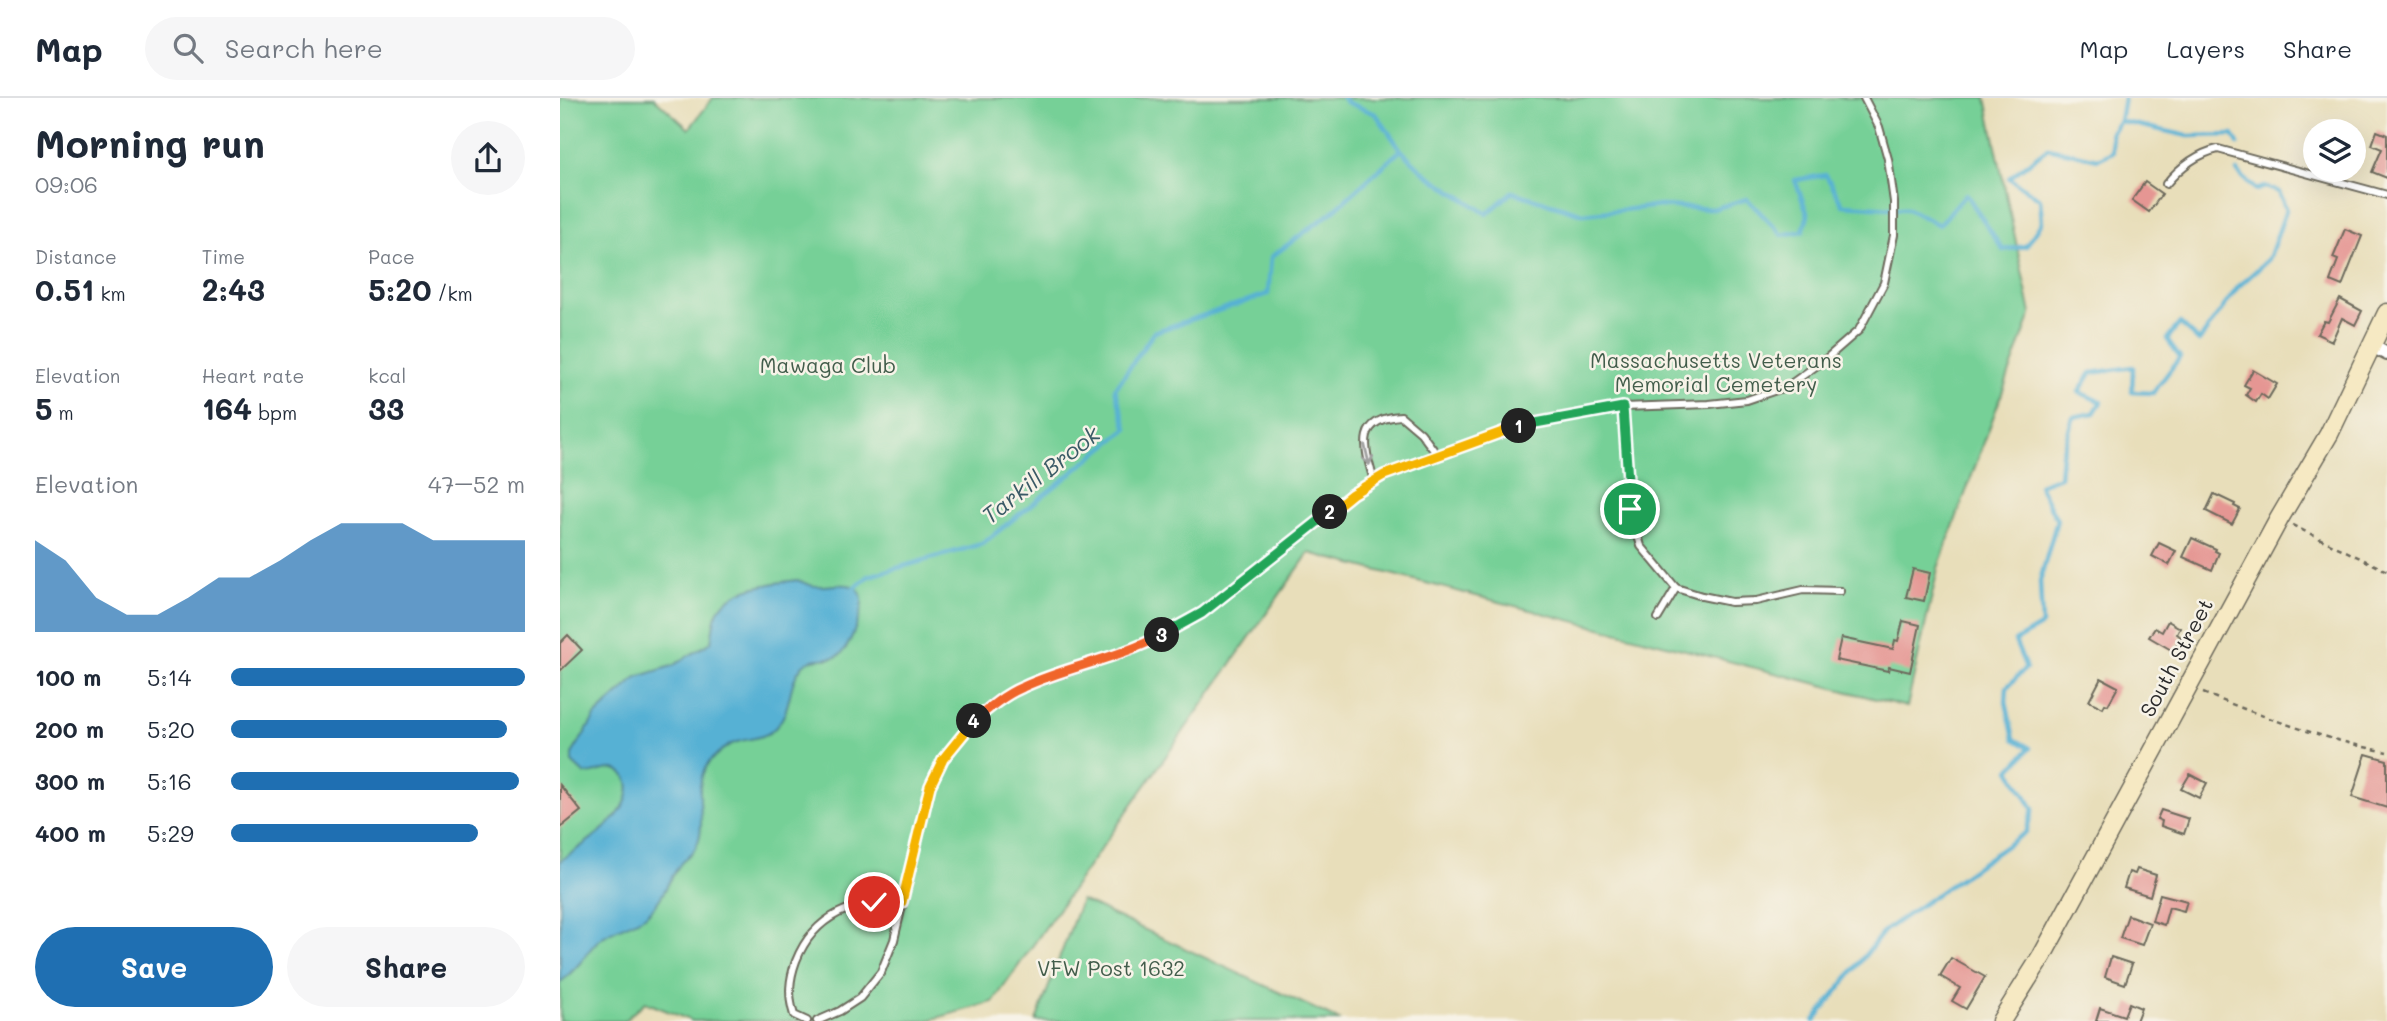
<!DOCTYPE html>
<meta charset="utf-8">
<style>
:root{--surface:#fff;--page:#f6f6f7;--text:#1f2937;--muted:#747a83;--line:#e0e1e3;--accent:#1f6fb2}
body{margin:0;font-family:Mali,sans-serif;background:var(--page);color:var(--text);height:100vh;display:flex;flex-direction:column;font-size:26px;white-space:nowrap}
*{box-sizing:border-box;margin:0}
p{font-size:23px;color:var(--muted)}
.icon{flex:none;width:38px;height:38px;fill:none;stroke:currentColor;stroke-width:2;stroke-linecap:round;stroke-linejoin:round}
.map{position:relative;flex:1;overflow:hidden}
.details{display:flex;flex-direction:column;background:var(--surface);width:560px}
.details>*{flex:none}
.controls{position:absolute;left:1743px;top:21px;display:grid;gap:14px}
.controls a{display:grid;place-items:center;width:63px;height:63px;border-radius:50%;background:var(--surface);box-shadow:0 7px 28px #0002;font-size:35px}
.pin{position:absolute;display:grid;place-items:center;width:60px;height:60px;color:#fff;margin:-30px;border:4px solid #fff;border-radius:50%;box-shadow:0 2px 7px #0007}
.km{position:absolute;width:35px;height:35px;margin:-18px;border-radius:50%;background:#222;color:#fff;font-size:19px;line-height:35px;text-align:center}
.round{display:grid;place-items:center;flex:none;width:74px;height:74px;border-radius:37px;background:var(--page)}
.headline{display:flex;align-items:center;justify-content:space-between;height:119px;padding:0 35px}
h1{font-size:38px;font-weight:700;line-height:52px}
.metrics{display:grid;grid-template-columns:repeat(3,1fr);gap:10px;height:119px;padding:7px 35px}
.metrics div{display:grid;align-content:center}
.metrics b{font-size:30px;font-weight:700}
.metrics small{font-size:19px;font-weight:400}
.metrics p{font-size:19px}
.chart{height:196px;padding:14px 35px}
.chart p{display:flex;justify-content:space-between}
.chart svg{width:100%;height:126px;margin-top:7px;fill:var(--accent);opacity:.7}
.action{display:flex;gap:14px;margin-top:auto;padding:14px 35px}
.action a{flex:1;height:80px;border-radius:42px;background:var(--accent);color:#fff;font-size:28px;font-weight:700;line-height:80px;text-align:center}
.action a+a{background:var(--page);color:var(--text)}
ul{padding:0 35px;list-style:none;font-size:23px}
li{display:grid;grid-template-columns:112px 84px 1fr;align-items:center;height:52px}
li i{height:18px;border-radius:9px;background:var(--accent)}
header{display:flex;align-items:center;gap:42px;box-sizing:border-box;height:98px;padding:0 35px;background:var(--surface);border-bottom:2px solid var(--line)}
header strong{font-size:33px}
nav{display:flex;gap:38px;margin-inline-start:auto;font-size:24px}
.search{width:490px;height:63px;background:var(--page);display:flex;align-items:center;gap:18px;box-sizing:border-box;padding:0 24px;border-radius:38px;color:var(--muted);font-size:26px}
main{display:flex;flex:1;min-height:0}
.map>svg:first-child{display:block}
</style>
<header>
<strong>Map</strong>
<div class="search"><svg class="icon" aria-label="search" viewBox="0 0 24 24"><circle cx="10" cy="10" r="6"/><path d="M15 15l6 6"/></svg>Search here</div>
<nav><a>Map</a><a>Layers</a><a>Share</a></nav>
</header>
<main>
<section class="details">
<div class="headline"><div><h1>Morning run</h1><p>09:06</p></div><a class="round"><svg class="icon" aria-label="share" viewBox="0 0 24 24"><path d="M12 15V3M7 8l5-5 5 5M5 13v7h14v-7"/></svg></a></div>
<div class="metrics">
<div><p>Distance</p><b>0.51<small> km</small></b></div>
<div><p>Time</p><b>2:43</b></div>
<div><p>Pace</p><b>5:20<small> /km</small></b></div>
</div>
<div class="metrics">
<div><p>Elevation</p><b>5<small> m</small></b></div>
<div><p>Heart rate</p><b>164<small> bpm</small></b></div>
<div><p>kcal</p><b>33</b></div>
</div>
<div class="chart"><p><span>Elevation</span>47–52 m</p>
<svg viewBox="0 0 160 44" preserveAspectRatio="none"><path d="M0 44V12L10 19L20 32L30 38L40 38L50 32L60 25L70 25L80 19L90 12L100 6L110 6L120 6L130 12L140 12L150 12L160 12V44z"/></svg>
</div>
<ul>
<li><b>100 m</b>5:14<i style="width:100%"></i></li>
<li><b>200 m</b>5:20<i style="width:94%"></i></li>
<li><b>300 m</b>5:16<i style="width:98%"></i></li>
<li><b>400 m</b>5:29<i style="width:84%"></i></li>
</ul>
<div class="action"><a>Save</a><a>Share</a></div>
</section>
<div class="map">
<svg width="1827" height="923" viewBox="0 0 1827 923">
<rect width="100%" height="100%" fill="#f7f3e8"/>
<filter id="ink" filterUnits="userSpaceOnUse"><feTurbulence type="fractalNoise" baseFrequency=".0143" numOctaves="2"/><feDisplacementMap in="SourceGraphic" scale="14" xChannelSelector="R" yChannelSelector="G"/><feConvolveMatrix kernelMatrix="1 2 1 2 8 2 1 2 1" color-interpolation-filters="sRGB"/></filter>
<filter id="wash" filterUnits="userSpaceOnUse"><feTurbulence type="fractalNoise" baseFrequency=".00686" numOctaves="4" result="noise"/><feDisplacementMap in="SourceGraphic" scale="28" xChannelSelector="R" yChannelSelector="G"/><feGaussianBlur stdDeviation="1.57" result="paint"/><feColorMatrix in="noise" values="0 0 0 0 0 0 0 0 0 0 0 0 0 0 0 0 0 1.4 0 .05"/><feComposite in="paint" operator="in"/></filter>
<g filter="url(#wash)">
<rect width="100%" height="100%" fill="#e8deba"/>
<g fill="#76d097" stroke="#507e61" stroke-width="2">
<polygon points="0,0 94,0 129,31 153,0 1426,0 1471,216 1378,470 1347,609 749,455 433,904 366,923 132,923 85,904 64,923 0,923"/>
<polygon points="521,802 781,923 476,923"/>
</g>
<path fill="#57b1d4" stroke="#416e80" stroke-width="2" d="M237 482C243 484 250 488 257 488 271 489 300 479 302 501 303 513 289 553 278 558 267 563 252 558 243 567 225 587 235 612 212 633 201 642 184 640 172 646 165 649 156 657 151 662 128 687 150 721 136 749 132 755 126 759 122 764 108 781 103 803 86 817 72 827 52 830 39 842 31 848 26 859 19 866 13 873 6 879 0 885V763C22 747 75 717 68 684 66 677 59 671 52 671 43 671 35 676 25 676L12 664V656L36 617 77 579 112 568 151 544C153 533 153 520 159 511 174 488 212 486 237 482Z"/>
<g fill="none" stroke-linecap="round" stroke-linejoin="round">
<g stroke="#57b1d4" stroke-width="4.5">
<polyline points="783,0 786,4 816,16 841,52 866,76 927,116 952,94 1023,116 1100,108 1153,111 1187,101 1222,137 1243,133 1248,117 1235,82 1266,77 1283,107 1348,111 1379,127 1406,96 1443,152 1466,148 1482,124 1480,101 1449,80 1488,50 1538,61 1553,54 1551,34 1560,23 1564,0"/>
<polyline points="1560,23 1628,38 1673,37 1678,46"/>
<polyline points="293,491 309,478 422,446 567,331 555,291 594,234 708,196 711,159 772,114 841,52"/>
<polyline points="1254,923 1324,833 1466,734 1473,711 1450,672 1470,650 1454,641 1446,604 1447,589 1466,570 1455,543 1482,527 1480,483 1497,422 1479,387 1500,379 1502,356 1513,319 1534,315 1541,304 1519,294 1531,275 1573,269 1572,294 1593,295 1620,259 1607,241 1620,225 1639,243 1678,189 1709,161 1726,112 1719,94 1705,89 1696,92 1677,73"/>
</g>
</g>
<g id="blocks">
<g fill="#e59693">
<polygon points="1817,33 1827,37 1827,80 1812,74 1822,51 1812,47"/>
<polygon points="1585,84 1602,96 1589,114 1572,102"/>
<polygon points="1785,131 1802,138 1782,188 1770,183 1778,162 1773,160"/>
<polygon points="1780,201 1802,213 1795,227 1782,220 1772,243 1757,236 1764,223 1768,224"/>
<polygon points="1693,272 1717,286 1708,301 1701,296 1696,304 1686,297 1690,290 1684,287"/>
<polygon points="1654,396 1675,406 1674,408 1680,411 1672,426 1646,413"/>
<polygon points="1632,440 1656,451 1655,453 1659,455 1652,472 1623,459"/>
<polygon points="1599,445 1616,453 1609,467 1592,458"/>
<polygon points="1353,471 1370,475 1364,503 1346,499"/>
<polygon points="1343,523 1360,527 1350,574 1329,569 1328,573 1276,562 1281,540 1333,551 1335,542 1338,543"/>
<polygon points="1608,523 1620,530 1617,536 1621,539 1613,553 1589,539 1595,530 1602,534"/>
<polygon points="8,537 22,552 0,573 0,545"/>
<polygon points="1541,580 1558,589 1548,607 1545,606 1543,610 1529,603"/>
<polygon points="1806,656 1827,662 1827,710 1792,699"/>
<polygon points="1630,676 1647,685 1639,700 1621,691"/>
<polygon points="0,687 21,713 0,730"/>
<polygon points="1601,712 1629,721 1624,736 1601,728 1602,723 1597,721"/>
<polygon points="1577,771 1596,777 1590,798 1564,790 1569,774 1575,776"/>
<polygon points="1600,796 1627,803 1624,813 1609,809 1604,827 1592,823"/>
<polygon points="1568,817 1590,825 1582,847 1560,840"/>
<polygon points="1551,859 1572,866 1565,886 1545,879"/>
<polygon points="1391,860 1425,879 1406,911 1392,903 1400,890 1380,878"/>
<polygon points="1569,905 1581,910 1576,923 1536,923 1540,910 1564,918"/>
</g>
</g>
</g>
<g filter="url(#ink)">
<use href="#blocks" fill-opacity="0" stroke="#6d6a5d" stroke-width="2"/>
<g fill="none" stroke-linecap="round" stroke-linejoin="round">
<defs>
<g id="lane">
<path d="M1606 86C1620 69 1636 56 1658 51L1827 97"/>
<polyline points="1063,309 1149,306 1187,302 1228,288 1267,260 1299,232 1324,185 1334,137 1334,104 1328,61 1319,29 1304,0"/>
<path d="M814 383C805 351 794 321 841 318L861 335 878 358"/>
<polyline points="1116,490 1142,498 1171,504 1196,503 1243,492 1280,493"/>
<path d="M247 923 234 917C228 898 229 882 236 863 254 817 295 801 343 804"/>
<polyline points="257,923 280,913 300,900 321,874 334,842 370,688 383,661 412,625 435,604 463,589 582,548 641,515 792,396 824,377 964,326 1063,309 1070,411 1081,448 1116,490 1098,520"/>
</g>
<polyline id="street" points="1812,248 1827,256"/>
<polyline id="secondary" points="1441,923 1482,858 1719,421 1769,336 1827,215"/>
</defs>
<use href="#lane" stroke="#6d6a5d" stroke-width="10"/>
<use href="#street" stroke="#6d6a5d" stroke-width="16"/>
<use href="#secondary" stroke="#6d6a5d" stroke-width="21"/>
<g stroke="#6d6a5d" stroke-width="2.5" stroke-dasharray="5 5" stroke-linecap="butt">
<polyline points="1732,427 1827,473"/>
<path d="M1643 595C1704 619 1763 641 1827 654"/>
</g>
<use href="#lane" stroke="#fff" stroke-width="6"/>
<use href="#street" stroke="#fff" stroke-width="12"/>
<use href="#secondary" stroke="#f6e9c3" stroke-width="18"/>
</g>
<defs><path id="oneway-shaft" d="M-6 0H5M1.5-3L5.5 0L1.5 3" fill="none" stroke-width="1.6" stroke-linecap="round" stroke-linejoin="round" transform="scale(1.75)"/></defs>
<use stroke="#a0a0a0" href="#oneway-shaft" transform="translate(807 357) rotate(77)"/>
</g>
<g fill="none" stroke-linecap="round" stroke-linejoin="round" filter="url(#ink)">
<defs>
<polyline id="split-1" points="959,328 1063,309 1070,411"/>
<polyline id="split-2" points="770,414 792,396 824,377 959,328"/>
<polyline id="split-3" points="602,537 642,515 770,414"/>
<path id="split-4" d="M414 623C429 610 444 597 463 589 508 568 558 561 602 537"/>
<polyline id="split-5" points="314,804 342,804 370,688 383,661 414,623"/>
</defs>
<use href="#split-1" stroke="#fff" stroke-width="14"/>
<use href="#split-2" stroke="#fff" stroke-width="14"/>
<use href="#split-3" stroke="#fff" stroke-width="14"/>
<use href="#split-4" stroke="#fff" stroke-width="14"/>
<use href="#split-5" stroke="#fff" stroke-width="14"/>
<use href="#split-1" stroke="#22a559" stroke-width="9"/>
<use href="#split-2" stroke="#f5b400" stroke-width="9"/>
<use href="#split-3" stroke="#22a559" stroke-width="9"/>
<use href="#split-4" stroke="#f0652b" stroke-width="9"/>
<use href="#split-5" stroke="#f5b400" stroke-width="9"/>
</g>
<g text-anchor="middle" stroke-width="5" stroke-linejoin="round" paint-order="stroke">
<g font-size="21" fill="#425d4b" stroke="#f7f3e8">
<text x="1156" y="270">Massachusetts Veterans<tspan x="1156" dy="24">Memorial Cemetery</tspan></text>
<text x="268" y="275">Mawaga Club</text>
<text x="551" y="878">VFW Post 1632</text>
</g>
<g font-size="21" fill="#2b2b2b" stroke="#f7f3e8">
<text transform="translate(1617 560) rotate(-62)" y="7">South Street</text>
</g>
<g font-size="23" font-style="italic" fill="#3a5a66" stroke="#f7f3e8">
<text transform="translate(481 377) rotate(-38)" y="8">Tarkill Brook</text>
</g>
</g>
</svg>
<div class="controls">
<a><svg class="icon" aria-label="layers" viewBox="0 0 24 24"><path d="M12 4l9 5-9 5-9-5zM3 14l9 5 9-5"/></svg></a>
</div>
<div class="pin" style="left:1070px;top:411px;background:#1e9e55"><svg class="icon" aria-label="arrive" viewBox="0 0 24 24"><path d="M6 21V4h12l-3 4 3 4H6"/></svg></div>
<div class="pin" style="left:314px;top:804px;background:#d93025"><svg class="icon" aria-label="check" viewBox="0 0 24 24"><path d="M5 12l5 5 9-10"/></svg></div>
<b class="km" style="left:959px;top:328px">1</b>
<b class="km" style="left:770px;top:414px">2</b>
<b class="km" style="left:602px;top:537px">3</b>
<b class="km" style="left:414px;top:623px">4</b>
</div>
</main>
